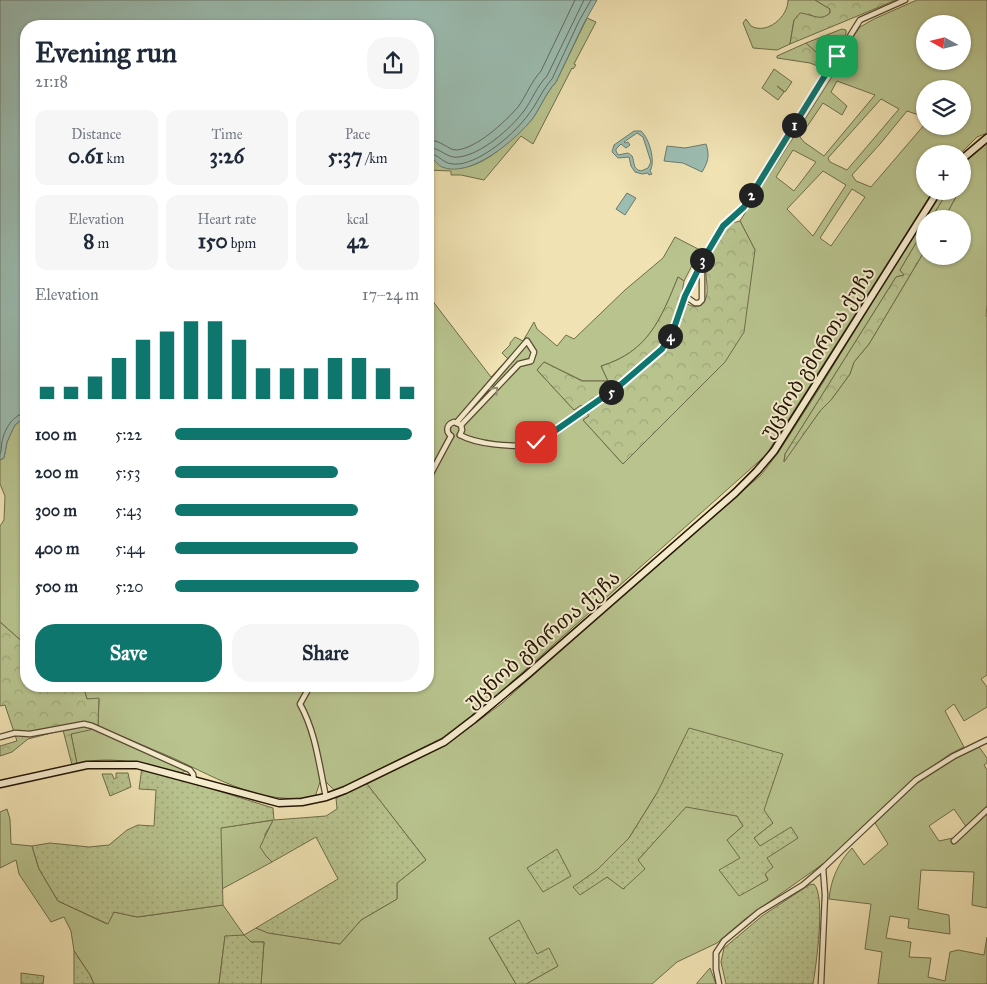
<!DOCTYPE html>
<meta charset="utf-8">
<style>
:root{--surface:#fff;--page:#f6f6f7;--text:#1f2937;--muted:#747a83;--accent:#0f766e}
body{margin:0;font-family:"IM FELL Great Primer","Noto Serif Georgian",serif;background:var(--page);color:var(--text);height:100vh;display:flex;flex-direction:column;font-size:19px;white-space:nowrap}
*{box-sizing:border-box;margin:0}
p{font-size:16px;color:var(--muted)}
.icon{flex:none;width:28px;height:28px;fill:none;stroke:currentColor;stroke-width:2;stroke-linecap:round;stroke-linejoin:round}
.map{position:relative;flex:1;overflow:hidden}
.side{position:absolute;left:20px;top:20px;width:414px;height:672px;display:flex;flex-direction:column;background:var(--surface);border-radius:20px;box-shadow:0 1px 4px #0004}
.side>*{flex:none}
.needle{width:32px;rotate:278deg}
.tools{position:absolute;left:916px;top:15px;display:grid;gap:10px}
.tools a{display:grid;place-items:center;width:55px;height:55px;border-radius:50%;background:var(--surface);box-shadow:0 1px 4px #0004;font-size:25px}
.pin{position:absolute;display:grid;place-items:center;width:42px;height:42px;color:#fff;margin:-21px;border-radius:10px;box-shadow:0 2px 8px #0006}
.km{position:absolute;width:25px;height:25px;margin:-12px;border-radius:50%;background:#222;color:#fff;font-size:14px;line-height:25px;text-align:center}
.round{display:grid;place-items:center;flex:none;width:52px;height:52px;border-radius:20px;background:var(--page)}
.head{display:flex;align-items:center;justify-content:space-between;height:85px;padding:0 15px}
h1{font-size:28px;font-weight:700;line-height:38px}
.stats{display:grid;grid-template-columns:repeat(3,1fr);gap:8px;height:85px;padding:5px 15px}
.stats div{display:grid;align-content:center;border-radius:12px;background:var(--page);text-align:center}
.stats b{font-size:21px;font-weight:700}
.stats small{font-size:14px;font-weight:400}
.stats p{font-size:14px}
.chart{height:140px;padding:10px 15px}
.chart p{display:flex;justify-content:space-between}
.chart svg{width:100%;height:90px;margin-top:5px;stroke:var(--accent);stroke-width:6}
.primary-button{display:flex;gap:10px;margin-top:auto;padding:10px 15px}
.primary-button a{flex:1;height:58px;border-radius:20px;background:var(--accent);color:#fff;font-size:20px;font-weight:700;line-height:58px;text-align:center}
.primary-button a+a{background:var(--page);color:var(--text)}
ul{padding:0 15px;list-style:none;font-size:16px}
li{display:grid;grid-template-columns:80px 60px 1fr;align-items:center;height:38px}
li i{height:12px;border-radius:6px;background:var(--accent)}
.map>svg:first-child{display:block}
</style>
<div class="map">
<svg width="987" height="984" viewBox="0 0 987 984">
<defs>
<pattern id="forest-crowns" width="20" height="18" patternUnits="userSpaceOnUse" patternTransform="scale(1.25)"><rect width="20" height="18" fill="#b8c38e"/><path d="M2 6a3 3 0 1 1 6 0M12 15a3 3 0 1 1 6 0" fill="none" stroke="#9ea779"/></pattern>
<pattern id="garden-dots" width="8" height="8" patternUnits="userSpaceOnUse" patternTransform="scale(1.25)"><rect width="8" height="8" fill="#b8c38e"/><path d="M2 2h.1M6 6h.1" fill="none" stroke="#9ea779" stroke-width="1.8" stroke-linecap="round"/></pattern>
</defs>
<rect width="100%" height="100%" fill="#f0e2b3"/>
<filter id="stains"><feTurbulence type="fractalNoise" baseFrequency=".004" numOctaves="4"/><feColorMatrix values="0 0 0 0 .2 0 0 0 0 .09 0 0 0 0 .02 0 0 0 .5 -.17"/></filter>
<radialGradient id="worn" r=".72"><stop offset=".6" stop-color="#630" stop-opacity="0"/><stop offset="1" stop-color="#630" stop-opacity=".3"/></radialGradient>
<g fill="#b8c38e" stroke="#6e6c4a" fill-rule="evenodd">
<path d="M788 0H815L830 9V13C822 20 817 19 809 14L794 20 790 44 777 50 753 48 743 23 746 19 751 26C767 35 788 17 788 0Z"/>
<path d="M917 0H987V133L977 137 960 154H925V191H933L766 455 488 703 442 738 335 791 326 782H320L315 797C260 805 221 780 173 758 148 747 123 737 98 726L99 699H87L83 686H428V295L491 377 508 359 502 353 510 345V343L515 337 523 341 534 322 537 329 557 346 566 335 574 339 625 290 663 258 675 237 700 250 684 281 678 277C661 319 648 352 601 366L608 381H583L544 362 537 370 574 410 581 404 589 416 583 420 623 464 755 250 740 221 833 75 853 37 860 27 874 19ZM925 24H962V61H925ZM837 81 875 95 824 156 804 142 800 137 823 103 842 115 847 106 831 92ZM925 89H962V126H925V124L871 187 856 181 852 175 880 144 907 111 925 117ZM881 99 899 109 847 170 830 162 828 158ZM793 150 816 162 794 191 776 177ZM823 171 846 185 813 236 787 209ZM852 189 865 197 831 246 820 238Z"/>
<path d="M587 18 596 22 574 64 576 65 573 69 572 68 533 144 521 136 484 180 461 175H451V171L428 170V160L430 159 428 135 443 167C473 174 497 153 517 134 522 129 529 124 533 118 541 106 546 93 556 82Z"/>
<polygon points="842,29 846,30 846,34 820,67 820,60 806,43"/>
<polygon points="774,69 792,82 785,92 777,86 784,92 778,100 762,88"/>
<path d="M987 143V304L986 316H987V675L981 679 987 687V707L964 721 954 704 945 711 964 747 950 754 909 783 827 861 745 919 717 943 677 962 652 984H526L558 966 537 955 489 938 516 984H261L264 942H251L225 936 219 984H94L90 975 74 951 71 931 64 917 51 922 19 874 16 860 0 868V812L7 809 10 819 11 844 32 846 39 869 58 901 107 924 114 912 138 917 223 905 244 935 256 928 269 933 340 944 361 920 397 899V883L426 860 367 784 446 745 501 704 643 577 761 475 778 453 819 389 938 195 941 191H950L943 199 931 219H925V228L900 270 904 275 896 277 785 454 784 461 820 411 831 400 850 374 854 362 869 344 925 250V256H962V219H944L959 191H962L963 164ZM657 793 773 823 754 838 767 858 765 874 768 879 727 840 743 826 737 816 686 806 638 860 624 889 607 877 574 887 597 870 629 838Z"/>
<polygon points="26,416 26,645 0,622 0,526 4,520 5,496 0,484 0,460 4,458 7,442 12,431 15,425"/>
<path d="M94 728 183 767 185 771 182 773C147 765 112 754 77 764L71 734Z"/>
<path d="M979 747 987 758V763L984 765 987 770V908L972 905 974 872 921 870 918 909 949 915 950 934 908 928 909 919 890 916 886 938 911 942 909 957 931 958 928 977 945 981 950 952 958 950 984 955 987 937V984H878L882 952 865 949 871 904 829 899C831 879 838 863 852 848L864 865 888 844 875 823 916 784 961 755ZM954 809 967 828 953 838 939 841 929 826Z"/>
<polygon points="274,820 265,834 266,856 272,862 222,889 220,828"/>
<polygon points="710,968 716,984 697,984 697,983"/>
</g>
<g fill="url(#forest-crowns)" stroke="#6e6c4a">
<path d="M815 0H896L790 44 794 20 800 13C812 14 820 22 830 13V9Z"/>
<polygon points="806,43 818,54 820,67 810,63 777,58 777,56"/>
<polygon points="950,191 959,191 944,219 931,219 943,199"/>
<path d="M740 221 755 250 744 332 725 362 623 464 583 420 589 416 581 405 574 410 537 370 544 362 582 381H608L601 366C648 352 661 319 678 277L684 281 681 299C689 307 701 311 706 298 709 289 705 276 706 267 706 261 724 229 728 225 731 223 737 222 740 221Z"/>
<polygon points="925,228 925,250 869,344 854,362 850,374 831,400 820,411 784,462 785,454 896,277 904,275 900,270"/>
<polygon points="0,622 26,645 26,686 83,686 87,699 99,698 98,726 90,730 71,734 77,764 72,765 63,730 28,739 12,752 0,756 0,746 17,741 5,705 0,706"/>
</g>
<g fill="url(#garden-dots)" stroke="#6e6c4a">
<polygon points="689,728 783,754 764,810 773,823 754,838 760,846 791,827 798,838 767,858 773,867 765,874 768,880 739,896 719,870 740,858 727,840 743,826 737,816 686,807 638,860 645,869 623,889 607,877 580,895 573,887 597,870 629,838 657,793"/>
<polygon points="142,767 273,808 274,820 326,816 337,809 336,798 367,784 426,860 397,883 397,899 361,920 340,944 268,933 256,928 338,879 316,837 272,862 266,856 260,847 273,820 221,828 223,905 137,917 114,912 108,924 58,901 39,869 32,846 50,843 89,847 109,845 127,830 138,825 154,826 156,790 139,789"/>
<polygon points="116,773 128,773 131,787 110,796 102,774 112,774 114,779 116,778"/>
<polygon points="557,849 571,876 543,892 527,868"/>
<path d="M814 884C826 896 816 966 813 984H726L721 962 724 948 762 916 809 885Z"/>
<polygon points="519,920 537,954 549,948 558,966 526,984 516,984 489,938"/>
<polygon points="244,935 251,942 264,942 261,984 219,984 225,936"/>
<polygon points="74,951 90,975 94,984 74,984"/>
<polygon points="21,973 44,976 43,984 21,984"/>
</g>
<g fill="#9bbdb2" stroke="#6c7a6d" fill-rule="evenodd">
<path d="M0 0H597L584 23 556 82C546 93 541 106 533 118 517 139 470 179 442 167 438 165 436 162 433 159L428 160V26H26V416L15 425 12 431 7 442 4 458 0 460Z"/>
<path d="M634 131H641C649 138 656 161 650 171L652 174 649 175 648 173 642 174 635 172 631 166 629 157 618 158 612 152 614 145ZM637 133 643 137 651 162 648 168 641 171C632 169 635 162 632 156L628 153 618 155 616 151V149L621 144 626 148 630 145 628 142 625 143 624 142Z"/>
<path d="M706 144C710 156 708 162 702 172L683 163 664 161 667 146 685 148Z"/>
<polygon points="627,193 636,198 625,215 616,209"/>
</g>
<g fill="none" stroke-linecap="round" stroke-linejoin="round">
<g stroke="#606a5c" stroke-width="1">
<path d="M428 140C442 140 448 150 456 150 476 149 505 122 518 107 526 96 531 82 541 71L575 0"/>
<path d="M428 148C441 147 446 159 459 157 482 154 510 129 524 111 532 100 537 86 547 76L584 0"/>
<path d="M428 154C441 153 441 166 459 164 483 161 515 133 528 115 537 104 542 90 552 79L579 21 591 0"/>
<path d="M0 454C2 450 1 447 2 442 4 430 13 414 26 413"/>
</g>
<defs>
<g id="street">
<polyline points="685,296 695,303 699,303 702,300 702,262"/>
<polyline points="457,422 527,341 534,352 531,361 519,364 461,425"/>
<path d="M460 435C476 444 513 448 531 444 537 442 543 438 549 435L619 386 662 349 673 331 685 296 704 258 723 226 744 207 860 20 905 0"/>
<path d="M451 436C445 431 447 424 454 422L461 425 462 430 460 435"/>
<polyline points="428,479 451,436"/>
<path d="M310 686 300 704C316 733 319 765 326 797"/>
<polyline points="0,737 15,733 30,734 84,724 92,726 190,770 193,774 194,780"/>
<polyline points="954,841 987,810"/>
<polyline points="719,984 716,969 716,953 724,941 759,912 803,885 823,868 916,780 954,756 987,740"/>
<polyline points="821,984 825,895 823,868"/>
</g>
<g id="secondary">
<polyline points="962,159 987,138"/>
<polyline points="0,784 87,765 137,765 279,803 302,802 326,797 345,790 444,742 474,719 528,674 735,493 757,471 774,451 938,191"/>
</g>
</defs>
<use href="#street" stroke="#584930" stroke-width="7"/>
<use href="#secondary" stroke="#251605" stroke-width="9"/>
<use href="#street" stroke="#f5ecce" stroke-width="4.5"/>
<use href="#secondary" stroke="#f5ecce" stroke-width="6"/>
</g>
<defs><path id="oneway-chevron" d="M-2-3.5L2.5 0L-2 3.5" fill="none" stroke-width="1.6" stroke-linecap="round" stroke-linejoin="round" transform="scale(1.25)"/></defs>
<use stroke="#978c74" href="#oneway-chevron" transform="translate(495 390) rotate(-47)"/>
<g fill="none" stroke-linecap="round" stroke-linejoin="round">
<defs>
<polyline id="route" points="536,442 549,435 619,386 662,349 673,331 685,296 704,258 723,226 744,207 837,56"/>
</defs>
<use href="#route" stroke="#fff" stroke-width="10"/>
<use href="#route" stroke="#0f766e" stroke-width="6"/>
</g>
<g text-anchor="middle" stroke-width="4" stroke-linejoin="round" paint-order="stroke">
<g font-size="20" fill="#251605" stroke="#f5ecce">
<text transform="translate(817 352) rotate(-58)" y="7">უცნობ გმირთა ქუჩა</text>
<text transform="translate(542 639) rotate(-41)" y="7">უცნობ გმირთა ქუჩა</text>
</g>
</g>
<rect width="100%" height="100%" filter="url(#stains)"/>
<rect width="100%" height="100%" fill="url(#worn)"/>
</svg>
<div class="tools">
<a><svg class="needle" viewBox="-14 -14 28 28"><path d="M0-13l5 13h-10z" fill="#e53935"/><path d="M0 13l5-13h-10z" fill="#747a83"/></svg></a>
<a><svg class="icon" aria-label="layers" viewBox="0 0 24 24"><path d="M12 4l9 5-9 5-9-5zM3 14l9 5 9-5"/></svg></a>
<a>+</a>
<a>−</a>
</div>
<div class="pin" style="left:837px;top:56px;background:#1e9e55"><svg class="icon" aria-label="arrive" viewBox="0 0 24 24"><path d="M6 21V4h12l-3 4 3 4H6"/></svg></div>
<div class="pin" style="left:536px;top:442px;background:#d93025"><svg class="icon" aria-label="check" viewBox="0 0 24 24"><path d="M5 12l5 5 9-10"/></svg></div>
<b class="km" style="left:794px;top:125px">1</b>
<b class="km" style="left:751px;top:195px">2</b>
<b class="km" style="left:702px;top:260px">3</b>
<b class="km" style="left:670px;top:336px">4</b>
<b class="km" style="left:611px;top:392px">5</b>
<section class="side">
<div class="head"><div><h1>Evening run</h1><p>21:18</p></div><a class="round"><svg class="icon" aria-label="share" viewBox="0 0 24 24"><path d="M12 15V3M7 8l5-5 5 5M5 13v7h14v-7"/></svg></a></div>
<div class="stats">
<div><p>Distance</p><b>0.61<small> km</small></b></div>
<div><p>Time</p><b>3:26</b></div>
<div><p>Pace</p><b>5:37<small> /km</small></b></div>
</div>
<div class="stats">
<div><p>Elevation</p><b>8<small> m</small></b></div>
<div><p>Heart rate</p><b>150<small> bpm</small></b></div>
<div><p>kcal</p><b>42</b></div>
</div>
<div class="chart"><p><span>Elevation</span>17–24 m</p>
<svg viewBox="0 0 160 44" preserveAspectRatio="none"><path d="M5 44V38M15 44V38M25 44V33M35 44V24M45 44V15M55 44V11M65 44V6M75 44V6M85 44V15M95 44V29M105 44V29M115 44V29M125 44V24M135 44V24M145 44V29M155 44V38"/></svg>
</div>
<ul>
<li><b>100 m</b>5:22<i style="width:97%"></i></li>
<li><b>200 m</b>5:53<i style="width:67%"></i></li>
<li><b>300 m</b>5:43<i style="width:75%"></i></li>
<li><b>400 m</b>5:44<i style="width:75%"></i></li>
<li><b>500 m</b>5:20<i style="width:100%"></i></li>
</ul>
<div class="primary-button"><a>Save</a><a>Share</a></div>
</section>
</div>
